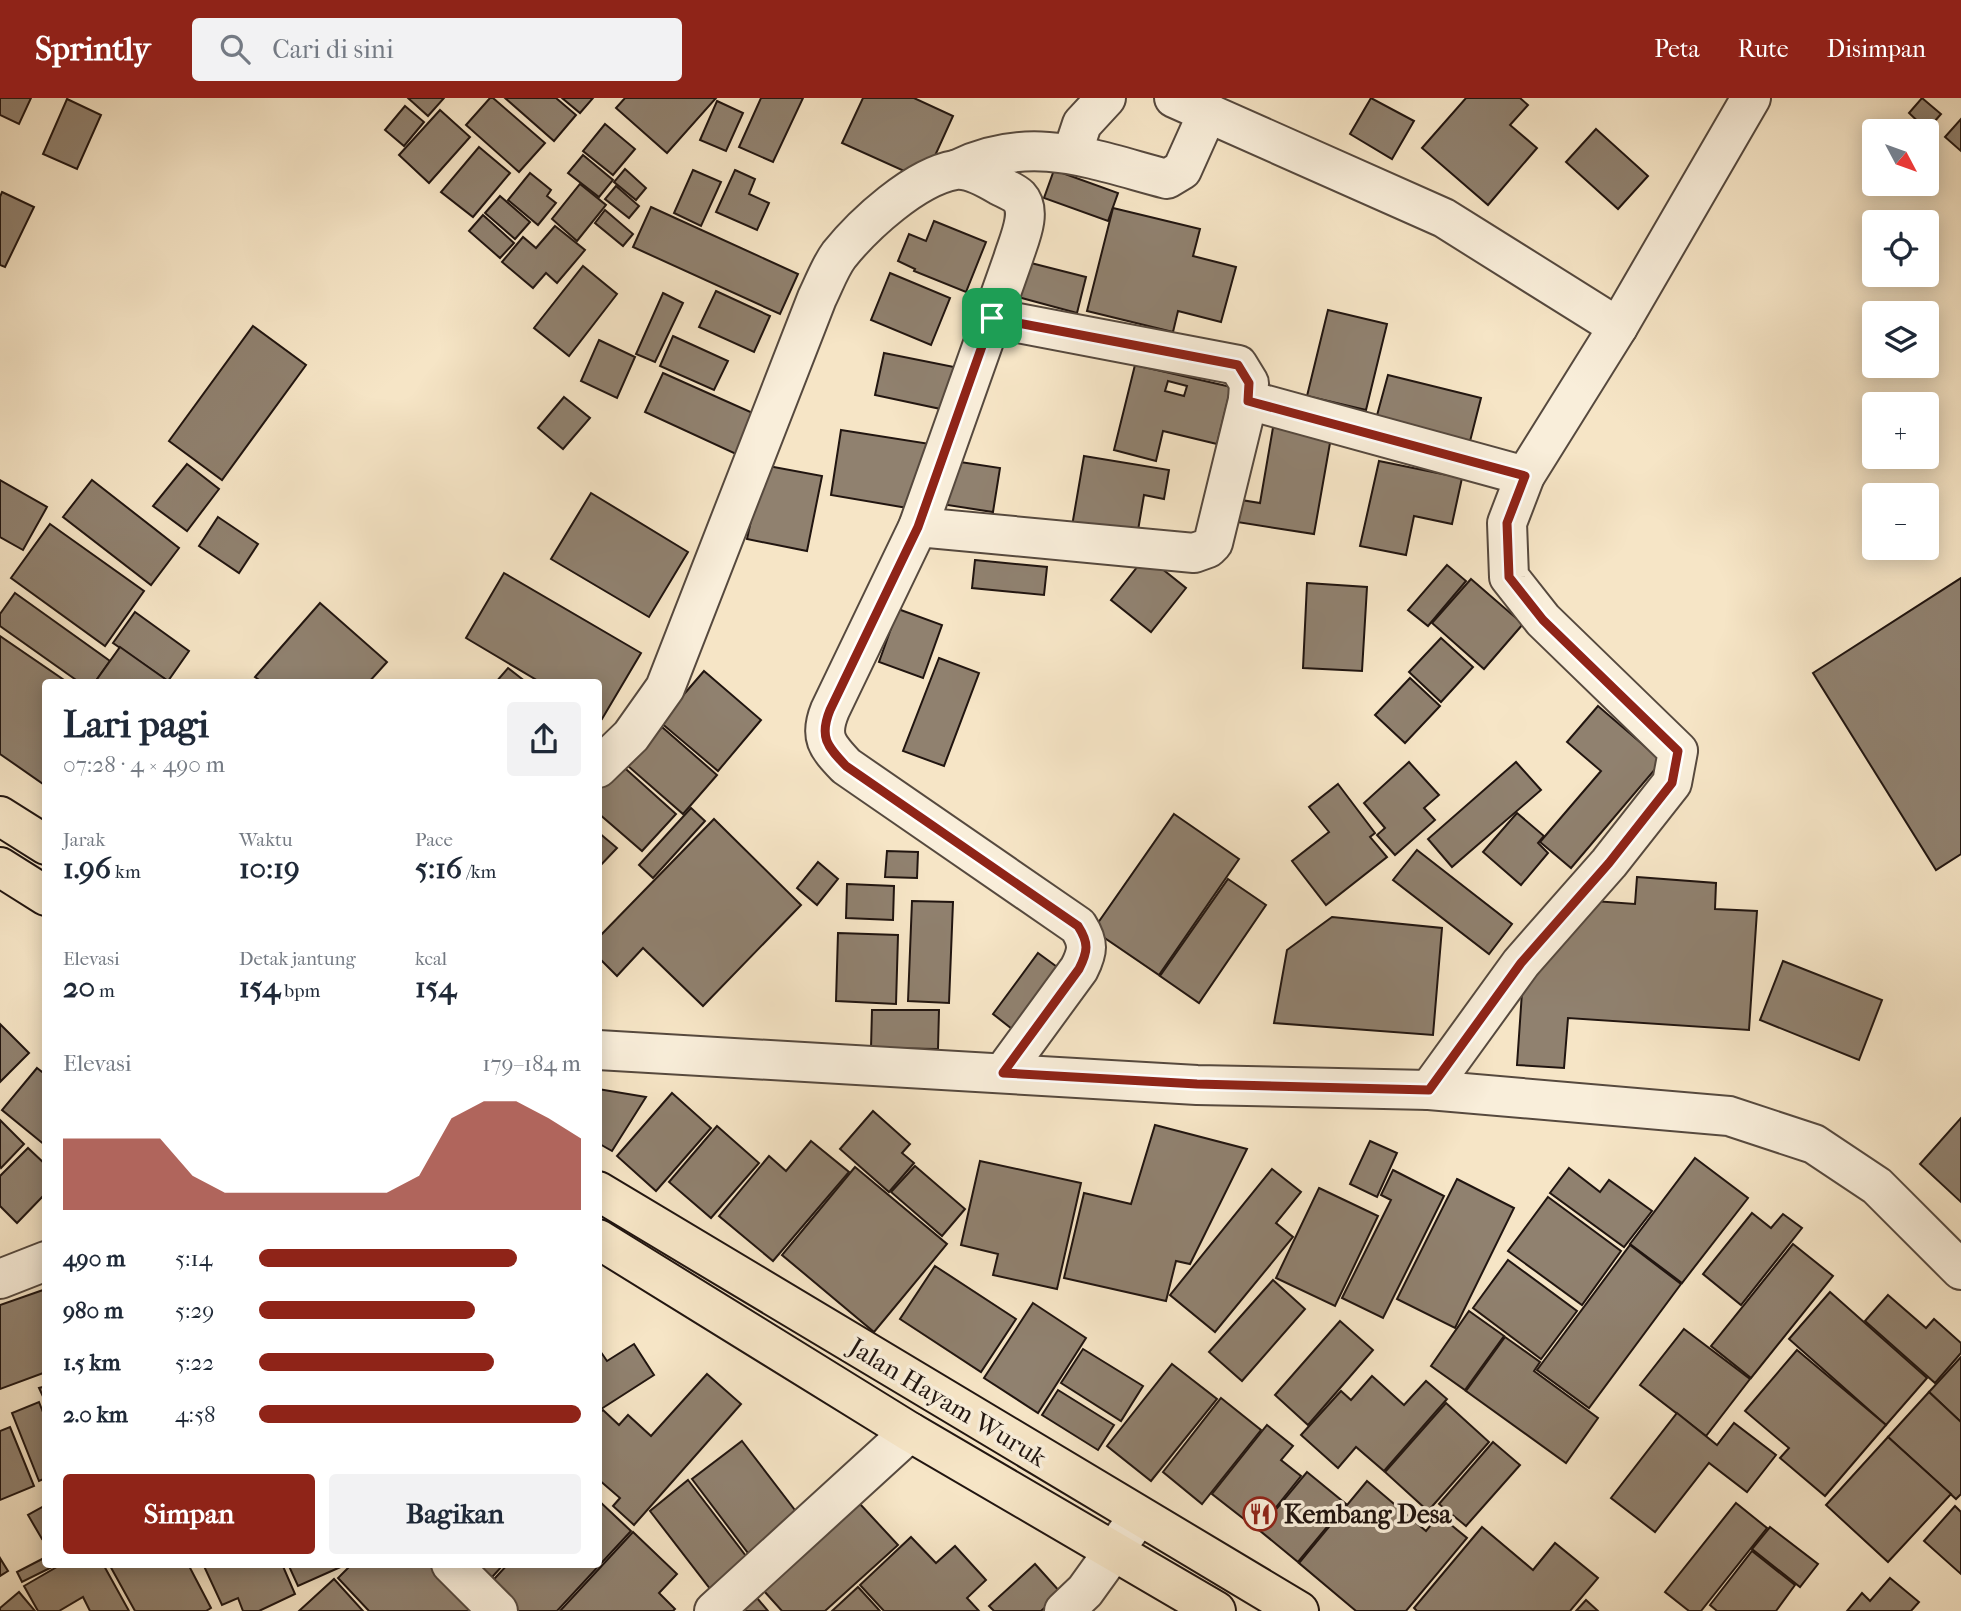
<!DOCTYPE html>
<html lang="id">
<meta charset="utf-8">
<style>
:root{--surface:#fff;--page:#f2f2f3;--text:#1f2937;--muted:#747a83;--accent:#8f2418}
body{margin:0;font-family:"IM FELL French Canon",serif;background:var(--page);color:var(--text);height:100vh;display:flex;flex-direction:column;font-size:26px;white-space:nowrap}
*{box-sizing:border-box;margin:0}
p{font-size:23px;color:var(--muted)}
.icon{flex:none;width:38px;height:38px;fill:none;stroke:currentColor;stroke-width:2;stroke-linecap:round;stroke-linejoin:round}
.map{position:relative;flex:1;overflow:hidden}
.side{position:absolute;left:42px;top:581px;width:560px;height:889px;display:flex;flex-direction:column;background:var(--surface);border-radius:7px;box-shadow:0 4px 18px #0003}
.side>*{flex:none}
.needle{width:46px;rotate:131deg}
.fabs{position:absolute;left:1862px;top:21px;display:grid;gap:14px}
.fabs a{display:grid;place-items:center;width:77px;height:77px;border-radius:7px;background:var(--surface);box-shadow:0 4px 18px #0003;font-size:35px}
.pin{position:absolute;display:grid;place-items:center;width:60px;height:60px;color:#fff;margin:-30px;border-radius:14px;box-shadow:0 4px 10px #0006}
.round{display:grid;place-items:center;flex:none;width:74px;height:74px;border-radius:7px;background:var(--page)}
.headline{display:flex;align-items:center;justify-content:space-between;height:119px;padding:0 21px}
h1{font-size:38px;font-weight:800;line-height:52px}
.figures{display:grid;grid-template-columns:repeat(3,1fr);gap:10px;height:119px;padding:7px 21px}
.figures div{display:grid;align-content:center}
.figures b{font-size:30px;font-weight:800}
.figures small{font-size:19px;font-weight:400}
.figures p{font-size:19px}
.chart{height:196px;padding:14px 21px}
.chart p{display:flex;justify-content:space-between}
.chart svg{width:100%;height:126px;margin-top:7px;fill:var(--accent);opacity:.7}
.action{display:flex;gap:14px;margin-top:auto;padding:14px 21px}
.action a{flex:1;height:80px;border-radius:7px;background:var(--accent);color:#fff;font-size:28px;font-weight:800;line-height:80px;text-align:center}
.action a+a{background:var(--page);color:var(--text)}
ul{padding:0 21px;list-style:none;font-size:23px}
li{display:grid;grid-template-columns:112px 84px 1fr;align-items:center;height:52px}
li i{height:18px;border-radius:9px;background:var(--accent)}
header{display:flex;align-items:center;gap:42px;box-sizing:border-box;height:98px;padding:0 35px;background:var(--accent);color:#fff}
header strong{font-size:33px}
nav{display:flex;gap:38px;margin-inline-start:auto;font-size:24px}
.search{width:490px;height:63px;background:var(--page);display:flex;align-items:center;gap:18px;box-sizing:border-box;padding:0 24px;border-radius:7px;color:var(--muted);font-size:26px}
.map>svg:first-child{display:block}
</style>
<header>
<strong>Sprintly</strong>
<div class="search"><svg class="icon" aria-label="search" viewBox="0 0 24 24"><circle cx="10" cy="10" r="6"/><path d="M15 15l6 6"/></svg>Cari di sini</div>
<nav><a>Peta</a><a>Rute</a><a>Disimpan</a></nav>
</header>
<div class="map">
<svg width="1961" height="1513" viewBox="0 0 1961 1513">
<rect width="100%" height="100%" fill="#f6e5c6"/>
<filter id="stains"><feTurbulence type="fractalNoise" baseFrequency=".00286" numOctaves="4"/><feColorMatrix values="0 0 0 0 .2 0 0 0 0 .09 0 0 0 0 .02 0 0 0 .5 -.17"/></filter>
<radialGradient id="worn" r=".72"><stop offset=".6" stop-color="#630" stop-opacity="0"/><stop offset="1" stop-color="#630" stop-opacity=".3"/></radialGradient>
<g fill="#90816f" stroke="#211510" stroke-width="2" fill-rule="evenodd">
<polygon points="0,0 31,0 19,26 0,17"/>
<polygon points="408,0 444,0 428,18"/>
<polygon points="490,0 493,0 545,45 519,74 466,27"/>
<polygon points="505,0 556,0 576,17 554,43"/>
<polygon points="562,0 593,0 580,15"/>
<polygon points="625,0 716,0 667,55 616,10"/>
<polygon points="761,0 803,0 773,64 739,49"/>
<polygon points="863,0 914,0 953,18 924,82 842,45"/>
<polygon points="1371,0 1414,23 1392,61 1350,36"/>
<polygon points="1466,0 1520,0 1528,7 1510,27 1537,50 1488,107 1422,50"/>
<polygon points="1922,0 1941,16 1927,32 1909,15"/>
<polygon points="67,1 101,17 77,71 43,56"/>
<polygon points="717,3 743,15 726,53 700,42"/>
<polygon points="405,8 424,24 404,48 385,32"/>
<polygon points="440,12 470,39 429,85 399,57"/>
<polygon points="1961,21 1961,53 1945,39"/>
<polygon points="605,26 635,51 613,77 583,53"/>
<polygon points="1596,31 1648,78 1618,111 1566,64"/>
<polygon points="479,49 510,75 473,119 441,94"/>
<polygon points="583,57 613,82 599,99 568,75"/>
<polygon points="625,71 646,90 636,102 614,84"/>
<polygon points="693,72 721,84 701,128 674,115"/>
<polygon points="735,72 755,81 749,96 769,105 757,132 716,114"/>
<polygon points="1054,72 1118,95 1108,123 1044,100"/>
<polygon points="530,75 551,92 547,98 556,105 538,127 508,102"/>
<polygon points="580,86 606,107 577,143 552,121"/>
<polygon points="616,88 639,108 629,120 605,101"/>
<polygon points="2,94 34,109 5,169 0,167 0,99"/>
<polygon points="500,98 530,124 515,141 485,115"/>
<polygon points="651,109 798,176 780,216 633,149"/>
<polygon points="1113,110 1200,131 1193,158 1236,169 1221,224 1178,213 1173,234 1087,213"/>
<polygon points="605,112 633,136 623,148 595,125"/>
<polygon points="483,117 514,145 500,160 469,133"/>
<polygon points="934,123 986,144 966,194 914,173 915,171 898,163 909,136 926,143"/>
<polygon points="555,128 585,152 557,185 546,175 533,190 502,164 523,139 536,150"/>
<polygon points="1027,164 1086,179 1077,215 1018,199"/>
<polygon points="583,168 617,196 569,258 534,230"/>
<polygon points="890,175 950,200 931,247 871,222"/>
<polygon points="716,193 770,218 754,254 699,229"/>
<polygon points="663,195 683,205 655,264 636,256"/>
<polygon points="1328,212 1387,226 1366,312 1307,298"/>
<polygon points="253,228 306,267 222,382 169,343"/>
<polygon points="673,238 728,263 714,292 660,268"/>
<polygon points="599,242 635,259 617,300 581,283"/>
<polygon points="884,255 959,270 950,313 875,297"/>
<path d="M1135 267 1231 289 1217 346 1163 333 1156 363 1114 352ZM1168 283 1187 288 1184 298 1165 293Z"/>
<polygon points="663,275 755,316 736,356 645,314"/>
<polygon points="1388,277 1481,300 1467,355 1373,332"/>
<polygon points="564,299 590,320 563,351 538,330"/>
<polygon points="1275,318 1333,328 1314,436 1237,424 1241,402 1260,405"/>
<polygon points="841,332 930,346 919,412 831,397"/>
<polygon points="1084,358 1169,372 1164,401 1144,397 1136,444 1071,434"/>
<polygon points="947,362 1000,370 993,414 941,406"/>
<polygon points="1379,363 1462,380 1452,426 1414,418 1406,457 1360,448"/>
<polygon points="187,366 219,391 187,433 153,408"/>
<polygon points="763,367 822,378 807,453 747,441"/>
<polygon points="0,382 47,409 23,452 0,439"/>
<polygon points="92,382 179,450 151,487 63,419"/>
<polygon points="591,395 688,454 649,519 551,461"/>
<polygon points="218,419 258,446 239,475 199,448"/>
<polygon points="50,426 144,493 105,548 11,480"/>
<polygon points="1146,458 1186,490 1151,534 1111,502"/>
<polygon points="975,462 1047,469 1044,497 972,490"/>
<polygon points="1447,467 1466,483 1428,528 1408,512"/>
<polygon points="504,475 641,555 602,621 598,619 598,584 540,584 466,540"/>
<polygon points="1961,480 1961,756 1936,772 1813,575"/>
<polygon points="1471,481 1523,526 1484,571 1432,525"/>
<polygon points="1307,485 1367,489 1362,573 1303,570"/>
<polygon points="15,495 110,563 95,584 79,584 0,528 0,516"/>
<polygon points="320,505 387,564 369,584 262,584 255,579"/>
<polygon points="898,511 942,527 923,580 879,564"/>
<polygon points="135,514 189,553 168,583 113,545"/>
<polygon points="0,538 67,584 46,584 46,688 0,656"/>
<polygon points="1441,540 1473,569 1441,604 1409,574"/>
<polygon points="120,549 168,583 166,584 95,584"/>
<polygon points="939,560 979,575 944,668 903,653"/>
<polygon points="508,570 526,584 496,584"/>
<polygon points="704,573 761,622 718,673 660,624"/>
<polygon points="1410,580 1440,608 1405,645 1375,617"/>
<polygon points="1598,608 1662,663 1571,770 1540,744 1601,673 1567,644"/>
<polygon points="662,629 717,677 683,716 628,668"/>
<polygon points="618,664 676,716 642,753 598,715 598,686"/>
<polygon points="1409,664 1439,697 1424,710 1435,722 1395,757 1377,737 1385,730 1364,705"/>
<polygon points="1516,664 1541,692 1452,769 1428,741"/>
<polygon points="1338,686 1375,735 1370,739 1387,759 1326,807 1292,763 1329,734 1309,709"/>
<polygon points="691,710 705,723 653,780 639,767"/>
<polygon points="1517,715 1544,738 1538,745 1548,755 1521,787 1483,754"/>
<polygon points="1174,716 1239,761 1159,877 1093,832"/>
<polygon points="714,721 801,807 703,908 643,850 617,878 598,859 598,840"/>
<polygon points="598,734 617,750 598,770"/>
<polygon points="1417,752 1512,826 1489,856 1393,782"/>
<polygon points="887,753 918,754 917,780 885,779"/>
<polygon points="818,764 838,781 817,807 797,790"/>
<polygon points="1637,779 1716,785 1715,811 1757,813 1749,932 1568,920 1564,970 1517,967 1524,865 1580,802 1635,806"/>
<polygon points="1228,781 1266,807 1199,905 1160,878"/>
<polygon points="847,786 894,788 893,822 846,820"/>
<polygon points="912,803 953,804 949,905 908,903"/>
<polygon points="1332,819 1442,830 1433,937 1274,925 1287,852"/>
<polygon points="838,835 898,837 896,906 836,903"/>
<polygon points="1038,855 1068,877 1022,939 993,916"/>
<polygon points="1783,863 1882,902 1859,962 1760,922"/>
<polygon points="872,912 939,912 938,951 871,950"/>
<polygon points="0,926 29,955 0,984"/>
<polygon points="37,970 46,977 46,1048 2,1012"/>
<polygon points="598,991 646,999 612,1053 598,1045"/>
<polygon points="672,995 711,1030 656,1093 617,1058"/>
<polygon points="873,1013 910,1046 902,1055 914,1065 889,1094 840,1051"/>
<polygon points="1961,1020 1961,1104 1920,1066"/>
<polygon points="0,1022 24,1046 1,1070 0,1068"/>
<polygon points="1155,1027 1247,1051 1190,1166 1176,1163 1166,1203 1064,1180 1084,1095 1131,1106"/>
<polygon points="717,1028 759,1065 711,1120 669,1084"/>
<polygon points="811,1043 849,1074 773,1163 719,1118 769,1058 786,1073"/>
<polygon points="1370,1043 1397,1055 1377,1099 1350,1086"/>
<polygon points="28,1050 46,1067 46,1095 17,1125 0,1108 0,1078"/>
<polygon points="1695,1060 1748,1100 1682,1185 1630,1146"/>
<polygon points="980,1063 1081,1085 1057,1191 993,1177 998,1156 961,1147"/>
<polygon points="915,1068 965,1111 942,1138 891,1094"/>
<polygon points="855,1069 947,1146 874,1234 782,1157"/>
<polygon points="1569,1070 1600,1094 1609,1082 1652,1113 1624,1149 1550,1095"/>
<polygon points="1272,1071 1301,1094 1276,1125 1293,1139 1215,1234 1170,1197"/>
<polygon points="1393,1072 1444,1098 1383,1220 1342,1200 1391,1102 1381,1097"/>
<polygon points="1457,1081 1514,1110 1455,1230 1397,1201"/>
<polygon points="1319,1090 1378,1118 1335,1208 1276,1180"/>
<polygon points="1548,1099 1621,1153 1582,1207 1508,1153"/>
<polygon points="1752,1115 1771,1130 1783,1116 1802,1130 1741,1207 1703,1176"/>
<polygon points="1793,1146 1833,1178 1751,1280 1711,1248"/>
<polygon points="1630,1147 1681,1186 1589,1310 1537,1272"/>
<polygon points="1508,1162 1577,1213 1541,1261 1473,1210"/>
<polygon points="935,1168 1016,1221 981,1274 900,1221"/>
<polygon points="1273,1182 1305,1211 1242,1283 1209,1254"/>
<polygon points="46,1191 46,1274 0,1291 0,1207"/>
<polygon points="1830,1194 1927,1280 1886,1327 1789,1241"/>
<polygon points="1888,1197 1926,1230 1934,1221 1961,1245 1961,1255 1935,1285 1865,1223"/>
<polygon points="1033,1205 1086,1240 1038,1315 984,1280"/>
<polygon points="1469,1213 1504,1238 1465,1292 1431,1268"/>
<polygon points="1340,1223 1373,1252 1308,1327 1275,1297"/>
<polygon points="1684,1231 1750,1281 1706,1338 1640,1287"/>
<polygon points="1505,1239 1540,1264 1534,1273 1598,1320 1566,1365 1466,1293"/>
<polygon points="634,1246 654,1277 598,1313 598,1250 607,1263"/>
<polygon points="1083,1251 1143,1288 1121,1323 1061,1285"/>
<polygon points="1797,1252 1886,1327 1825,1398 1780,1360 1789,1350 1745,1313"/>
<polygon points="1961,1259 1961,1324 1929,1294"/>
<polygon points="1172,1266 1217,1301 1151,1383 1107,1348"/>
<polygon points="707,1276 741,1306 634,1427 613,1408 620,1400 598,1381 598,1316 603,1312 619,1327 628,1317 651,1338"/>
<polygon points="1372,1278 1404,1307 1426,1283 1447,1301 1384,1373 1356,1349 1338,1370 1301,1337 1341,1293 1351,1302"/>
<polygon points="46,1288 46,1305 39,1290"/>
<polygon points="1058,1292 1114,1327 1098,1352 1042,1317"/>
<polygon points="1929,1294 1961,1324 1961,1396 1956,1401 1888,1339"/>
<polygon points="1221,1300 1261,1332 1202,1406 1163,1374"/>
<polygon points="39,1304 46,1322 46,1380 39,1383 12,1315"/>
<polygon points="1446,1305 1489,1344 1428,1413 1385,1374"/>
<polygon points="1677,1315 1717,1347 1734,1325 1776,1357 1747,1394 1709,1365 1655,1434 1611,1400"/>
<polygon points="1267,1327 1293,1348 1281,1362 1301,1378 1258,1432 1212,1396"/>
<polygon points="10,1329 34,1388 0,1402 0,1333"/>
<polygon points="1888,1339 1951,1396 1888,1464 1826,1407"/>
<polygon points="742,1343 801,1420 751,1459 692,1381"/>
<polygon points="1493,1344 1520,1367 1466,1428 1439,1406"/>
<polygon points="1307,1374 1346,1406 1298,1464 1259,1432"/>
<polygon points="688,1382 749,1462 711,1492 650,1413"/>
<polygon points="1367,1383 1426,1433 1439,1417 1467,1440 1406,1513 1356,1513 1299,1465"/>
<polygon points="598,1402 631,1433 557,1513 509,1513 485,1491 508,1466 598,1466"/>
<polygon points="1736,1405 1767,1430 1701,1513 1689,1513 1665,1494"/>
<polygon points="860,1406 898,1447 825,1513 782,1513 764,1493"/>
<polygon points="46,1407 46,1439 42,1441 28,1417"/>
<polygon points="1955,1408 1961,1414 1961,1476 1924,1443"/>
<polygon points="1482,1429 1533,1472 1555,1445 1598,1480 1570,1513 1417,1513 1414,1510"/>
<polygon points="1770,1429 1818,1466 1800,1489 1752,1451"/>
<polygon points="633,1434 677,1476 659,1495 675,1511 673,1513 560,1513"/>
<polygon points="911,1439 936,1465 955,1448 986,1482 967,1500 979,1513 884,1513 860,1487"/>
<polygon points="1752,1453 1795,1487 1776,1513 1717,1513 1710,1507"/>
<polygon points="46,1459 46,1466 58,1466 22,1484 17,1474"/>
<polygon points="0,1460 8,1473 0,1478"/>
<polygon points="62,1466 103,1466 129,1513 90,1513 83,1499 59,1513 38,1513 24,1488"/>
<polygon points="109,1466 188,1466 211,1510 206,1513 135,1513"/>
<polygon points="203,1466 282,1466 295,1496 259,1513 243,1513 238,1500 222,1507"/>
<polygon points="288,1466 345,1466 345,1467 298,1488"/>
<polygon points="352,1466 435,1466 479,1513 369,1513 338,1480"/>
<polygon points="459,1466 504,1466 483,1489"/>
<polygon points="1035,1466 1061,1495 1041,1513 994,1513 989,1508"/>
<polygon points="1890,1480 1919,1504 1911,1513 1847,1513 1862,1495 1870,1503"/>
<polygon points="334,1481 363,1513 299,1513"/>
<polygon points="858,1489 880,1513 832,1513"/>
<polygon points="19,1494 35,1513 0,1513 0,1510"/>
<polygon points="757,1500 768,1513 742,1513"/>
<polygon points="1586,1502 1598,1513 1576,1513"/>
</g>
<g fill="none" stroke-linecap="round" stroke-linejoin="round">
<defs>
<g id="minor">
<polyline points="1174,0 1444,120 1618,229"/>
<polyline points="1072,56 1082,26 1106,0"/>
<path d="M958 71C1031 35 1094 62 1167 81L1182 72 1208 14"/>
<polyline points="992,220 1238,267 1249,285 1248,302 1525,378"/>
<polyline points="918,429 1194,455 1208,450 1213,445 1248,302"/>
<path d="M598 670 631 638 665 590 817 200C824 186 830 169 839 157 864 126 915 79 955 72 970 70 988 81 1000 88 1006 91 1014 94 1019 99 1033 114 1018 144 1013 161L918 429 830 612C819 639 827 648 846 668L1078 828C1089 845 1088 853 1079 871L1003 975"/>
<polyline points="598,952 1197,987 1429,992 1729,1018 1814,1046 1877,1088 1961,1172"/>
<polyline points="1429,992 1521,865 1609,765 1672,685 1678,653 1543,522 1509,479 1507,425 1525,378 1618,229 1751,0"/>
<polyline points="0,1181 46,1163"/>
<polyline points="451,1466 498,1513"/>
<polyline points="714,1513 910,1334"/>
<polyline points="1064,1513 1085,1493 1139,1418"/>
</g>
<g id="major">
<polyline points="0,718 46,747"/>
<polyline points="0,769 46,798"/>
<polyline points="598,1093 1299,1513"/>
<polyline points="598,1141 910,1334 1216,1513"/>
</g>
</defs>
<use href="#minor" stroke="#56493e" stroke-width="42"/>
<use href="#major" stroke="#211510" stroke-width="42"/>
<use href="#minor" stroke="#f9eeda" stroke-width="38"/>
<use href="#major" stroke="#f6e5c6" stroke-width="38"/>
</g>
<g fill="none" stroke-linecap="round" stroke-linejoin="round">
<defs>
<path id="route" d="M992 220 1238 267 1249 285 1248 303 1525 378 1507 425 1509 479 1543 522 1678 653 1672 685 1609 765 1521 865 1429 992 1197 986 1003 975 1079 871C1088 853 1089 845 1078 828L846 668C827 648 819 639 830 612L918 429Z"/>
</defs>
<use href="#route" stroke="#fff" stroke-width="14"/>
<use href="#route" stroke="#8f2418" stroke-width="9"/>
</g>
<defs>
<symbol id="restaurant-ring" viewBox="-11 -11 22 22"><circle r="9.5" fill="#f9eeda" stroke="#8f2418" stroke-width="1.5"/><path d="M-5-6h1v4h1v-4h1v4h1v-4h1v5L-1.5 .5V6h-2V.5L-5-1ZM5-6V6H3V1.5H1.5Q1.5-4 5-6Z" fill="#8f2418"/></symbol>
</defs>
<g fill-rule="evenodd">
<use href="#restaurant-ring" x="1241" y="1397" width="38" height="38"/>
</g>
<g text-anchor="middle" stroke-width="7" stroke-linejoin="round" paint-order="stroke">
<g font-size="26" fill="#211510" stroke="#f9eeda">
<text transform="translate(948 1304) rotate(31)" y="9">Jalan Hayam Wuruk</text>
</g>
<g font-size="26" font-weight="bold" fill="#211510" stroke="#f9eeda" text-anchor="start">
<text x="1284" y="1425">Kembang Desa</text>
</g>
</g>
<rect width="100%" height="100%" filter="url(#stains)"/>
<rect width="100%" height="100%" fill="url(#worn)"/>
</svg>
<div class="fabs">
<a><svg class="needle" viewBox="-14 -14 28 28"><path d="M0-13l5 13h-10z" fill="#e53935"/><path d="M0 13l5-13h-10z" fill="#747a83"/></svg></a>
<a><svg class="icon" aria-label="locate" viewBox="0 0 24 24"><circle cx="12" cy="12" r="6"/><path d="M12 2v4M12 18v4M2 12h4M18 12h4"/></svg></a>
<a><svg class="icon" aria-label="layers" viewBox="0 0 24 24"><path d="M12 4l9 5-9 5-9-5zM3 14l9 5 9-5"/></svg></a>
<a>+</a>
<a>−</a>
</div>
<div class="pin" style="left:992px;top:220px;background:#1e9e55"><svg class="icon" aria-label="arrive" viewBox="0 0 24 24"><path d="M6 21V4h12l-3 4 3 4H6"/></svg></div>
<section class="side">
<div class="headline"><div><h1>Lari pagi</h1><p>07:28 · 4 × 490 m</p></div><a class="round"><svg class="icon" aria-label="share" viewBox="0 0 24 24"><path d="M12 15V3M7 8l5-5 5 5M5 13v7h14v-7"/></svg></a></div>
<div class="figures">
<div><p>Jarak</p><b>1.96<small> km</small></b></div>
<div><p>Waktu</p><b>10:19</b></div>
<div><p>Pace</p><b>5:16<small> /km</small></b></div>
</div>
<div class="figures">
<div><p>Elevasi</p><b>20<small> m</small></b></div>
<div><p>Detak jantung</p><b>154<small> bpm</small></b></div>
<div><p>kcal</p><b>154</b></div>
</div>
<div class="chart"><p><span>Elevasi</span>179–184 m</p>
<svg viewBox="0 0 160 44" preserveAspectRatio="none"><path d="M0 44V19L10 19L20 19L30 19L40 32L50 38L60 38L70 38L80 38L90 38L100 38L110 32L120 12L130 6L140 6L150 12L160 19V44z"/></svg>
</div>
<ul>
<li><b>490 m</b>5:14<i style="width:80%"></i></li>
<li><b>980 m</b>5:29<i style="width:67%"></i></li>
<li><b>1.5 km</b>5:22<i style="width:73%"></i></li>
<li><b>2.0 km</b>4:58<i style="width:100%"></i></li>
</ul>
<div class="action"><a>Simpan</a><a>Bagikan</a></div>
</section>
</div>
